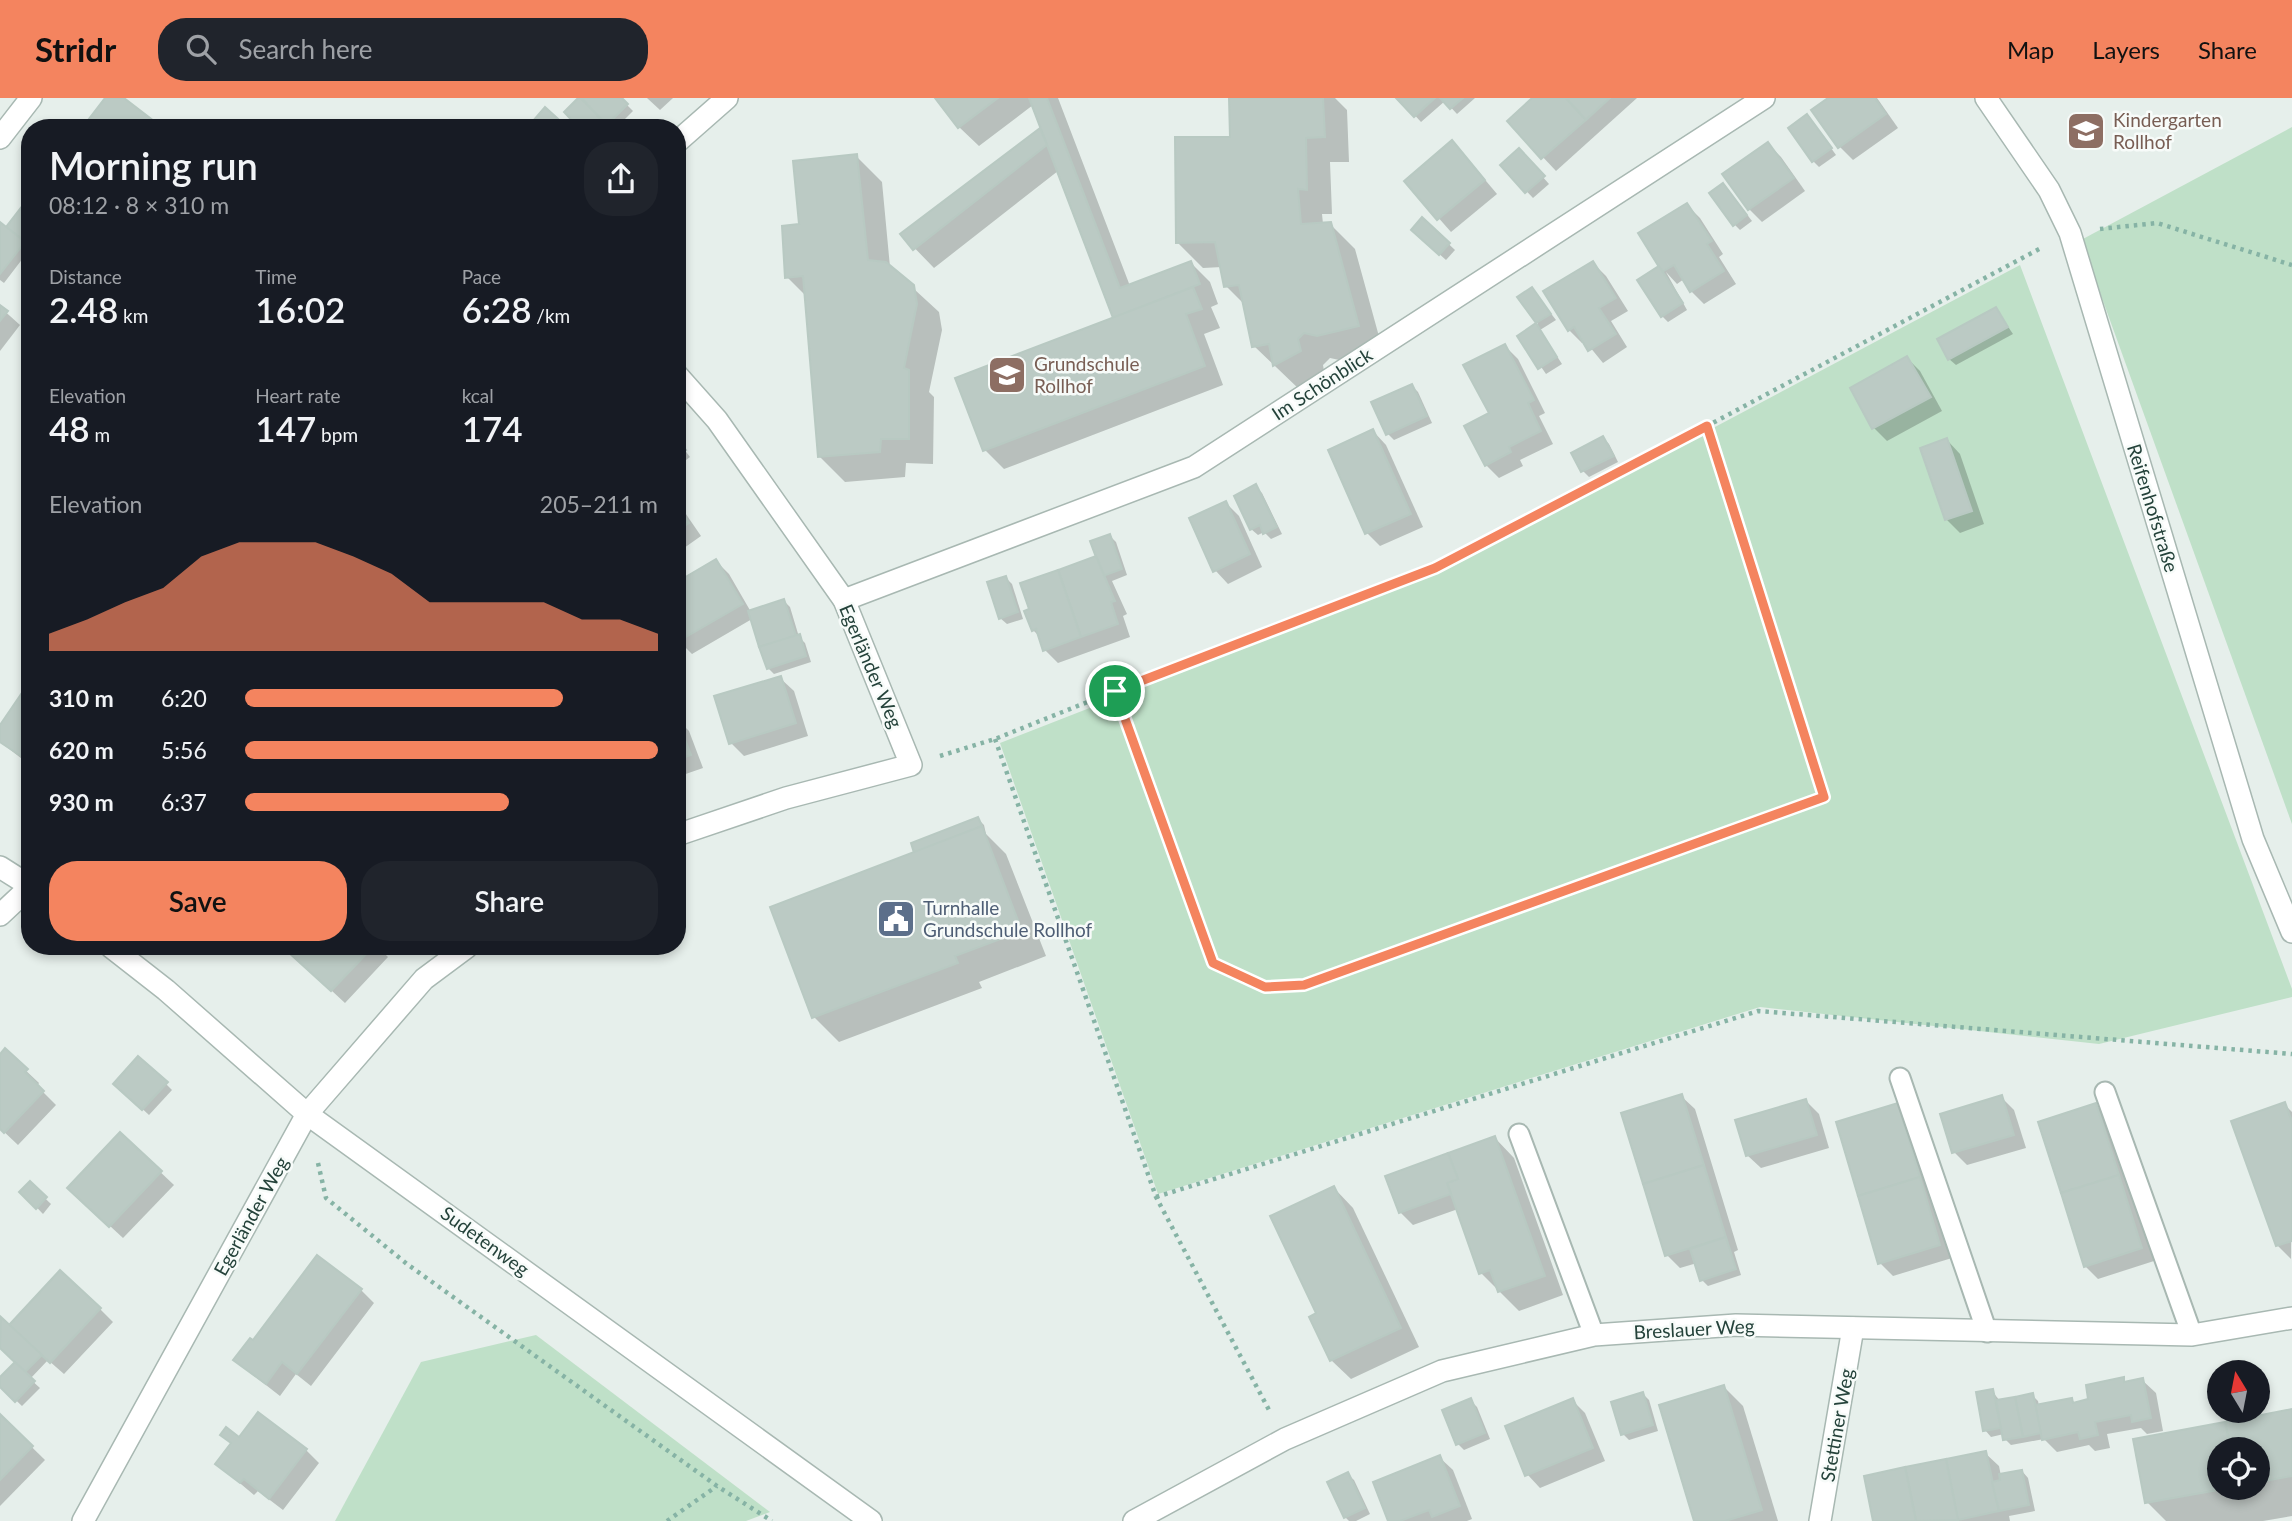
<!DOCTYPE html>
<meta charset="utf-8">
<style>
:root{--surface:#171b24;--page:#20242c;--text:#f1f3f6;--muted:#9ea1a6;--accent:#f4845f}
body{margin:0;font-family:Lato,sans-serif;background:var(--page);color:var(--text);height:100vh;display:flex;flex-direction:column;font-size:26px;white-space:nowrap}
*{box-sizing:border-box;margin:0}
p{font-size:23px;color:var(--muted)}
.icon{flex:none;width:38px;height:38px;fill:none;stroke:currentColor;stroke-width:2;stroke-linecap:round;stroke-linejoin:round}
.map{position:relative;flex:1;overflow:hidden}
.drawer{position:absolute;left:21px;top:21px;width:665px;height:836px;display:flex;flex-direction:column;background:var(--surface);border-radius:28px;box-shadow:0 4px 10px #0003}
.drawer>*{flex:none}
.needle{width:46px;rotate:350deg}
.controls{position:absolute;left:2207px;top:1262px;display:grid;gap:14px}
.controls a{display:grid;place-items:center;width:63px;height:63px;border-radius:50%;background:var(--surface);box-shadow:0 4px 10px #0003;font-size:35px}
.pin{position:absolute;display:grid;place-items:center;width:60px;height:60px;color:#fff;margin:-30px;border:4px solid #fff;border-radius:50%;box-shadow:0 2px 7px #0007}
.round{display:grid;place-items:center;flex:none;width:74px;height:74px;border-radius:28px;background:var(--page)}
.summary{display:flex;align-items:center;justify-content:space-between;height:119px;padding:0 28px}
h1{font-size:38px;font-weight:600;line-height:52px}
.stats{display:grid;grid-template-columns:repeat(3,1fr);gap:10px;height:119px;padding:7px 28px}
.stats div{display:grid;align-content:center}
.stats b{font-size:35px;font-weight:600}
.stats small{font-size:19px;font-weight:400}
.stats p{font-size:19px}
.chart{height:196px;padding:14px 28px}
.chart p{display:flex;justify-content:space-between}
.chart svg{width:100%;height:126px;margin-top:7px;fill:var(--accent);opacity:.7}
.action{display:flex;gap:14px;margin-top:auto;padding:14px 28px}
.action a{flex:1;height:80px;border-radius:28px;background:var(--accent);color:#111;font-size:28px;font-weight:600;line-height:80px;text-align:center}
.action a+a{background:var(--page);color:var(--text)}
ul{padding:0 28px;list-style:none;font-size:23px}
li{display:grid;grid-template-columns:112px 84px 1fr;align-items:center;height:52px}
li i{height:18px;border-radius:9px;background:var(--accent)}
header{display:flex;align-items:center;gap:42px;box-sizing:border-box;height:98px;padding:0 35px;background:var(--accent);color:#111}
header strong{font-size:33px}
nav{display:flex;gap:38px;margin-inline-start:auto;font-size:24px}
.search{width:490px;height:63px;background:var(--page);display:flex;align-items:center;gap:18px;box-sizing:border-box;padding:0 24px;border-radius:28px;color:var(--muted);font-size:26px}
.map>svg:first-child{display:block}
</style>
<header>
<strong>Stridr</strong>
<div class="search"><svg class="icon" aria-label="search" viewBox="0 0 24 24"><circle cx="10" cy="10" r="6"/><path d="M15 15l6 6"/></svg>Search here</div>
<nav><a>Map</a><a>Layers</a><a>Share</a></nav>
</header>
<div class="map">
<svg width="2292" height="1423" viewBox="0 0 2292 1423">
<rect width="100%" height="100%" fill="#e6efeb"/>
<g fill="#bfe0c8">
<polygon points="2292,29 2292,726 2081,142"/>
<polygon points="2020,167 2292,891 2292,899 2099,946 1760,909 1158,1096 1000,645 1453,468"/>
<polygon points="536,1237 770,1414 746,1423 335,1423 421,1264"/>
</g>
<g fill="#0003" fill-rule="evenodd">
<polygon points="581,0 620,0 633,13 616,30 581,30"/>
<polygon points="647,0 673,0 660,12"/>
<polygon points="937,0 1058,0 1130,188 1191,165 1210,184 1218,206 1211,209 1220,230 1204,236 1223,287 1004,371 985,352 1115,221 1058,73 934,170 902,137 1042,30 1033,7 979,48 959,29"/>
<polygon points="1231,0 1335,0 1347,12 1349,64 1330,64 1332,116 1322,116 1323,126 1330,126 1355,151 1383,253 1344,263 1330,260 1323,267 1325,279 1300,292 1254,248 1245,207 1226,188 1222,169 1203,170 1178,145 1232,40"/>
<polygon points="1399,0 1475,0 1457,16 1445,3 1421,24"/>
<polygon points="1535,0 1637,0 1556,73 1509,23"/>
<polygon points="1831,0 1877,0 1898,30 1853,62 1840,49 1814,12"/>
<polygon points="1813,25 1836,57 1819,69 1813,63"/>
<polygon points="1768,46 1781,59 1805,93 1762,124 1749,111"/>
<polygon points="1519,52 1549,86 1533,100 1502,67"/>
<polygon points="856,58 882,84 890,169 939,214 942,232 929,294 934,299 933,366 906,365 905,379 845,384 819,358 807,199 787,179 801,128"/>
<polygon points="1465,58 1497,96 1451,134 1406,83"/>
<polygon points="1729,93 1752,123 1740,132 1734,126"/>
<polygon points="30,101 30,151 4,185 0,182 0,127 6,131"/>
<polygon points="1687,107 1700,120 1723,156 1719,159 1736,186 1704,206 1691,193 1684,181 1677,186 1666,174 1687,212 1668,224 1662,218 1661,168"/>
<polygon points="1423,122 1455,152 1446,162 1419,138"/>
<polygon points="1593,165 1606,178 1628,213 1611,223 1627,249 1603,265 1585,243 1582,245 1569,232"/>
<polygon points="1532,191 1556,222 1540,232 1562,266 1546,276 1520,238 1538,226 1520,200"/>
<polygon points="0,209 20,227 0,253"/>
<polygon points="1996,211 2013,236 1956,267 1949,261"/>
<polygon points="1505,248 1518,261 1545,315 1539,318 1553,346 1520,362 1523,368 1499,380 1486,367 1491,316"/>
<polygon points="1907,260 1920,273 1942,313 1887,343 1874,330 1852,291"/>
<polygon points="1412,288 1418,294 1432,325 1394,342 1388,336"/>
<polygon points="1373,333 1386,347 1423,429 1380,448 1367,435"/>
<polygon points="1603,340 1609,346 1618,364 1589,379 1583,373"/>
<polygon points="677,342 690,359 677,369"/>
<polygon points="1947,342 1960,356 1984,426 1960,435 1947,422 1922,351"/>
<polygon points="1256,389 1262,395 1282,436 1271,441 1264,434 1258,437 1251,431"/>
<polygon points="677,403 701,438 677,455"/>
<polygon points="1226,405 1239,418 1262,469 1228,486 1215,472"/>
<polygon points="1110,438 1116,444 1127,477 1112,483 1127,516 1123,518 1130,539 1058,565 1045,552 1040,539 1033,532 1100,465"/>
<polygon points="716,463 729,476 751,514 784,503 790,509 799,539 805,545 811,564 774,576 768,570 752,521 692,556 679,543"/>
<polygon points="1006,480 1012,486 1023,521 1007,526 1000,520"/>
<polygon points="780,580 794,593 808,638 744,658 731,645"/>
<polygon points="30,586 30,667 0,644 0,630"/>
<polygon points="677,621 689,633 703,670 677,679"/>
<polygon points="978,721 984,727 986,736 1006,756 1046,858 979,884 982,890 839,944 814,919 916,755"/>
<polygon points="295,849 384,849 381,852 388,859 345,905 290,854"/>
<polygon points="5,953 39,985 37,988 56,1007 18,1047 0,1030 0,958"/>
<polygon points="166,986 172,992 149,1017 122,992"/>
<polygon points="1681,998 1695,1011 1738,1152 1734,1154 1741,1177 1708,1188 1702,1182 1697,1165 1680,1170 1667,1157"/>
<polygon points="2001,999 2014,1012 2026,1050 1967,1067 1954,1054"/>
<polygon points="1806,1003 1819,1016 1829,1050 1761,1070 1747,1057"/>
<polygon points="2284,1006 2292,1014 2291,1161 2277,1147"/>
<polygon points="1897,1007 1910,1020 1952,1160 1893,1178 1880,1165"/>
<polygon points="2096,1007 2109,1021 2154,1163 2098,1181 2085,1168"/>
<polygon points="120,1036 174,1087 123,1140 83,1103"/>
<polygon points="1495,1040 1514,1060 1563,1197 1519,1213 1481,1175 1458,1111 1413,1127 1400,1114"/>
<polygon points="30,1086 51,1106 43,1116 22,1094"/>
<polygon points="1334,1090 1353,1110 1419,1249 1351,1281 1331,1262 1318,1216"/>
<polygon points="317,1159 361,1192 374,1205 311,1288 296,1276 280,1298 249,1274 236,1261 253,1244"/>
<polygon points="100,1211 113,1224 64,1276 48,1262 30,1281 40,1290 22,1308 0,1287 0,1281 17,1264 0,1248 1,1221 9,1229"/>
<polygon points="2123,1281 2127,1285 2142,1282 2156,1295 2163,1333 2147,1336 2141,1330 2107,1336 2110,1350 2095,1353 2089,1347 2057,1354 2044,1341 2011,1347 2005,1341 2004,1336 1991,1339 1985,1332 1992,1293 2000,1303 2032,1297 2038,1303 2039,1308 2072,1302 2076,1306 2090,1302"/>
<polygon points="1724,1289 1743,1308 1778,1423 1696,1423"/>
<polygon points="1643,1296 1649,1302 1658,1333 1629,1342 1623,1336"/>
<polygon points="1470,1302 1477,1309 1490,1341 1464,1352 1458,1346"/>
<polygon points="1572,1302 1585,1315 1605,1363 1540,1390 1527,1376"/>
<path d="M2292 1312V1418L2263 1423H2166L2147 1404 2135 1342ZM2219 1351H2258V1390H2219Z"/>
<polygon points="0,1318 45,1362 0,1408"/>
<polygon points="223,1337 306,1352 319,1365 283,1412 258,1393 254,1397 217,1366 232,1346"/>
<polygon points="1985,1355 1999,1368 2001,1378 2022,1373 2028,1380 2035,1413 2009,1418 2010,1423 1875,1423"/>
<polygon points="1439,1359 1453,1372 1472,1421 1467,1423 1390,1423"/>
<polygon points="1347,1376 1354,1382 1370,1416 1356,1423 1349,1423 1345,1419"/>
</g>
<g fill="#bbcac4" stroke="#b8c9c2" stroke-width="2">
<polygon points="105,0 124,0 163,30 82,30"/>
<polygon points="578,0 581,0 607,27 604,30 579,30 564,14"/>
<polygon points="581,0 622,0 628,6 607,27"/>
<polygon points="935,0 998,0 958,30"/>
<polygon points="1029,0 1047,0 1120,190 1191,163 1200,186 1113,220"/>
<polygon points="1229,0 1323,0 1325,39 1306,40 1307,92 1298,91 1301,126 1331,124 1359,228 1317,238 1304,235 1298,241 1301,253 1273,268 1269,246 1252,249 1239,187 1224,189 1215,144 1176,145 1175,39 1230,39"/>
<polygon points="1396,0 1435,0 1414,19"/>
<polygon points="1440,0 1463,0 1450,11"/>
<polygon points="1532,0 1566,0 1586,22 1541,61 1507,23"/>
<polygon points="1566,0 1610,0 1586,22"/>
<polygon points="1828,0 1875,0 1886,16 1838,50 1811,12"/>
<polygon points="545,9 568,30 527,30"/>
<polygon points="1807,16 1832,50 1812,64 1788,30"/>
<polygon points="1040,30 1047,47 913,152 900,136"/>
<polygon points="1452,42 1485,82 1437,122 1404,83"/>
<polygon points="1768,44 1794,80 1748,112 1722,76"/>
<polygon points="1519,50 1545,78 1525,95 1500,67"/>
<polygon points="857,56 868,162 886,164 914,187 917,206 904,270 909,272 909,341 881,341 880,354 818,359 803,178 785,180 782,128 799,126 793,63"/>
<polygon points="1723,85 1747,117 1733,128 1709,95"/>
<polygon points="30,98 30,147 6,129"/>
<polygon points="1687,105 1712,143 1707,146 1724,173 1690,194 1674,167 1662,174 1638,135"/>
<polygon points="1422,119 1450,145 1439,157 1411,132"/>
<polygon points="0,124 25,144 0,176"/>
<polygon points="1593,163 1616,200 1599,210 1616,236 1588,253 1574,229 1568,233 1543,193"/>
<polygon points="1659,168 1683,205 1661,219 1637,182"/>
<polygon points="1193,189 1202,211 1186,216 1205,268 983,353 955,280"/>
<polygon points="1532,189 1551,216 1536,225 1517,199"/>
<polygon points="0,207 8,213 0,223"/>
<polygon points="1996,209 2008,229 1948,262 1937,241"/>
<polygon points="1536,225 1557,259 1538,271 1517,238"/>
<polygon points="1505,246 1534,302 1528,305 1541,333 1509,349 1511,354 1485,368 1464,328 1489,315 1463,267"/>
<polygon points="1907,258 1931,299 1872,331 1850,290"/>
<polygon points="1412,286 1427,318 1386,337 1371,304"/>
<polygon points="1373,331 1411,416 1365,436 1328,352"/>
<polygon points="1603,338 1614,358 1581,374 1571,355"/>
<polygon points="1947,340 1972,413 1945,422 1920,350"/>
<polygon points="677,341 686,352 677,358"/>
<polygon points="1256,386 1277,429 1263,436 1260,427 1250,432 1234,398"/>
<polygon points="1226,403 1250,456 1213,474 1189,420"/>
<polygon points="677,407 689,425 677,433"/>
<polygon points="1110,436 1122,471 1103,478 1090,443"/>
<polygon points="1096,458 1115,503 1111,504 1118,526 1081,539 1058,472"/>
<polygon points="716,461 743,506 677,544 677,484"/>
<polygon points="1058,472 1081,539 1043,553 1036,531 1032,533 1024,513 1029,511 1020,485"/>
<polygon points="1006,478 1018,514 999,521 987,484"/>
<polygon points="784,501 796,538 759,549 748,513"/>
<polygon points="800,536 806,558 767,571 759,549"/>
<polygon points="781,578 796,625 729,646 714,598"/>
<polygon points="30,583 30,664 0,644 0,627"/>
<polygon points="677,620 691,657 677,662"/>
<polygon points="978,719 982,728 914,755 911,745"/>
<polygon points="982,728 1022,833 955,858 958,865 812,920 770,809"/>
<polygon points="293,849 373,849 331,893 288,854"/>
<polygon points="5,950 28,971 25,974 44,993 4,1035 0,1031 0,956"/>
<polygon points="138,958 168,984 142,1012 113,986"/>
<polygon points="1682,996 1704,1067 1643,1086 1621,1015"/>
<polygon points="2002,997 2014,1037 1952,1055 1940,1016"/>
<polygon points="1806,1001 1817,1037 1746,1058 1735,1022"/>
<polygon points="2285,1004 2292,1024 2292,1143 2276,1148 2231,1023"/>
<polygon points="1898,1005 1920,1079 1858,1098 1836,1024"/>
<polygon points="2096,1005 2119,1077 2061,1095 2038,1024"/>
<polygon points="120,1034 162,1073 109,1129 67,1090"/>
<polygon points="1495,1038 1545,1178 1498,1194 1490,1172 1479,1176 1447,1085 1458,1081 1448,1055"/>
<polygon points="1448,1055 1458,1081 1447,1085 1451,1096 1399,1115 1385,1078"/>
<polygon points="1704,1067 1726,1139 1665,1158 1643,1086"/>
<polygon points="2119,1077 2142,1150 2084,1169 2061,1095"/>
<polygon points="1920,1079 1940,1147 1878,1166 1858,1098"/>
<polygon points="30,1083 47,1099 36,1111 19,1094"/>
<polygon points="1334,1088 1401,1230 1330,1263 1309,1219 1316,1215 1270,1118"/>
<polygon points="1726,1139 1736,1171 1700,1183 1690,1151"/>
<polygon points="317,1157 362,1191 297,1276 282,1264 266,1286 233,1262 250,1240 253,1242"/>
<polygon points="60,1172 101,1210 50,1265 9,1227"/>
<polygon points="1,1219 42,1257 25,1274 0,1250"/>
<polygon points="15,1264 35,1283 15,1304 0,1289 0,1279"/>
<polygon points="2124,1279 2124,1284 2143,1280 2151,1320 2132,1324 2131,1317 2095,1324 2098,1337 2080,1341 2078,1334 2042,1342 2035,1307 2072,1300 2073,1305 2088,1301 2086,1287"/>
<polygon points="1724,1287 1762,1412 1725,1423 1694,1423 1659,1307"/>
<polygon points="1993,1291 2001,1330 1983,1333 1976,1294"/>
<polygon points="1643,1294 1653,1327 1621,1337 1611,1304"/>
<polygon points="2033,1295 2041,1335 2023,1339 2015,1299"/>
<polygon points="2015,1299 2023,1339 2003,1342 1996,1302"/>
<polygon points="1471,1300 1485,1335 1456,1347 1442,1312"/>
<polygon points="1573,1300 1593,1350 1525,1378 1505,1328"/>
<polygon points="2292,1311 2292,1378 2258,1384 2258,1351 2231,1351 2225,1324"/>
<polygon points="258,1314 307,1351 269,1401 244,1381 240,1385 215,1366 231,1345 220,1337 226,1329 239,1339"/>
<polygon points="0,1316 33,1348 0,1382"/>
<polygon points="2225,1324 2231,1351 2219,1351 2219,1390 2229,1390 2145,1405 2133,1341"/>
<polygon points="1986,1353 1999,1413 1958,1422 1946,1361"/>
<polygon points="1440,1357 1460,1408 1432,1419 1429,1412 1400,1423 1388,1423 1373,1384"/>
<polygon points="1946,1361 1958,1422 1916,1423 1905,1369"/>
<polygon points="1905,1369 1916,1423 1873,1423 1864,1378"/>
<polygon points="2022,1372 2029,1407 1999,1413 1992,1384 2000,1382 1999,1376"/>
<polygon points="1348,1374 1365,1410 1344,1420 1327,1384"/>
</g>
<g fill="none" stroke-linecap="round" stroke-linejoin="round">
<defs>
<g id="lane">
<polyline points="1900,980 1987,1234"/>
<polyline points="2105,994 2192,1237"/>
<polyline points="1519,1036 1594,1237"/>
</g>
<g id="street">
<polyline points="1986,0 2049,92 2070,135 2253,741 2292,834"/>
<polyline points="0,40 31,0"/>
<polyline points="677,44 727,0"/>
<polyline points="677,277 717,322 844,502 911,667 786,700 677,737"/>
<polyline points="844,502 1194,369 1764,0"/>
<polyline points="0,769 30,788"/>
<polyline points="0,817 30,789"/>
<polyline points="111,849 166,892 307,1016 871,1423"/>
<polyline points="83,1423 307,1016 424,881 467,849"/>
<polyline points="1134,1423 1285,1341 1442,1273 1594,1237 1736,1227 2192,1237 2292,1220"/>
<polyline points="1820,1423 1853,1230"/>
</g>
</defs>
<use href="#lane" stroke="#a8b8b2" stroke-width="23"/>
<use href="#street" stroke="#a8b8b2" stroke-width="24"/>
<g stroke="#86b3a5" stroke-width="4.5" stroke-dasharray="3.5 5" stroke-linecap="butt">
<polyline points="2100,131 2157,125 2292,167"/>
<polyline points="1115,593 1435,470 1707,328"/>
<polyline points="995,641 1156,1099 1269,1312"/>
<polyline points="940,658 995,641 1115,593 1213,865 1265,889 1304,887 1824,699 1707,328 2043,149"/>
<polyline points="318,1065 326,1100 407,1166 717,1388 772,1423"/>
<polyline points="1156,1099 1758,913 2292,956"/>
<polyline points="667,1423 717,1388"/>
</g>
<use href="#lane" stroke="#fff" stroke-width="19"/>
<use href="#street" stroke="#fff" stroke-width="21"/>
</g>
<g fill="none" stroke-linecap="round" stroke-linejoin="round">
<defs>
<polygon id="route" points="1707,328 1824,699 1304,887 1265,889 1213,865 1115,593 1435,470"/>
</defs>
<use href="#route" stroke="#fff" stroke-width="14"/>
<use href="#route" stroke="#f4845f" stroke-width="9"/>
</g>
<defs>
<symbol id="school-square" viewBox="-11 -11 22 22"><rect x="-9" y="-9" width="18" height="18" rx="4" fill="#8d6e63" stroke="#f7fbf9"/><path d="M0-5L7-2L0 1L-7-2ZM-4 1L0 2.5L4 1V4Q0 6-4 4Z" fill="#fff"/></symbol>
<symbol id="civic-square" viewBox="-11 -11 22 22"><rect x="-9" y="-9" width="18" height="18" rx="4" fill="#5c6f8a" stroke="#f7fbf9"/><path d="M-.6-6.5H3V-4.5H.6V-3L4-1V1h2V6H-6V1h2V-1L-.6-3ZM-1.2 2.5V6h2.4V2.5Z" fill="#fff"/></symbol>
</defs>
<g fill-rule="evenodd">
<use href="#school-square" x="2064" y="11" width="44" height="44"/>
<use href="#school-square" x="985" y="255" width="44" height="44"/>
<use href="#civic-square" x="874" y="799" width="44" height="44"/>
</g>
<g text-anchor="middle" stroke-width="5" stroke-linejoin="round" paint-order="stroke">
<g font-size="19" fill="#785e54" stroke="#f7fbf9" text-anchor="start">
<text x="2113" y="29">Kindergarten<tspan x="2113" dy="22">Rollhof</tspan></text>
<text x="1034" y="273">Grundschule<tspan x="1034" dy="22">Rollhof</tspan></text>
</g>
<g font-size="19" fill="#24423a" stroke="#f7fbf9">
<text transform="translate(1322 286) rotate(-33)" y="7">Im Schönblick</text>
<text transform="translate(2153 410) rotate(73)" y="7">Reifenhofstraße</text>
<text transform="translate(871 568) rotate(67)" y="7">Egerländer Weg</text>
<text transform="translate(251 1118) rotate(-61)" y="7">Egerländer Weg</text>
<text transform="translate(485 1143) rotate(36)" y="7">Sudetenweg</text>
<text transform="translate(1694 1231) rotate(-3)" y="7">Breslauer Weg</text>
<text transform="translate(1837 1327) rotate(-80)" y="7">Stettiner Weg</text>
</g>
<g font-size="19" fill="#4e5e75" stroke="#f7fbf9" text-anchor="start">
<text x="923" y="817">Turnhalle<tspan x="923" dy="22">Grundschule Rollhof</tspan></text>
</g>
</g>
</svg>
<div class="controls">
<a><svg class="needle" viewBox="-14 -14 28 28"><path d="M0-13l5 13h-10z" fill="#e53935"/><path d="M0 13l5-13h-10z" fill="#9ea1a6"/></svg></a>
<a><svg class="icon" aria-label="locate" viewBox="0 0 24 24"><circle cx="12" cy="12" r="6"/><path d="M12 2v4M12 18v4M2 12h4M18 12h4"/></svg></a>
</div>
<div class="pin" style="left:1115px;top:593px;background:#1e9e55"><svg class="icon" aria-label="arrive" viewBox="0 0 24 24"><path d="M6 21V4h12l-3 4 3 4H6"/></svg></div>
<section class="drawer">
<div class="summary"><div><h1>Morning run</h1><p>08:12 · 8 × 310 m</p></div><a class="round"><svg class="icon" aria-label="share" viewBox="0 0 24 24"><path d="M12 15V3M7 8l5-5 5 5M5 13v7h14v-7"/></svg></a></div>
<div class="stats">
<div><p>Distance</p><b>2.48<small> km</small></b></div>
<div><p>Time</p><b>16:02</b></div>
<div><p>Pace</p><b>6:28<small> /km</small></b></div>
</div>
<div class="stats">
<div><p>Elevation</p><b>48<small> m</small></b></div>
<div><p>Heart rate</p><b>147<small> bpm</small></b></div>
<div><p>kcal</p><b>174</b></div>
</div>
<div class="chart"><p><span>Elevation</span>205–211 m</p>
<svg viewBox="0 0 160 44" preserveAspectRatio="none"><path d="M0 44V38L10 33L20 27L30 22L40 11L50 6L60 6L70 6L80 11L90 17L100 27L110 27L120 27L130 27L140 33L150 33L160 38V44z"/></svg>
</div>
<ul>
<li><b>310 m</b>6:20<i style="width:77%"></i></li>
<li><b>620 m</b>5:56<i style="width:100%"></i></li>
<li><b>930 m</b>6:37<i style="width:64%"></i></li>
</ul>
<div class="action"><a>Save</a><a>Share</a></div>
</section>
</div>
